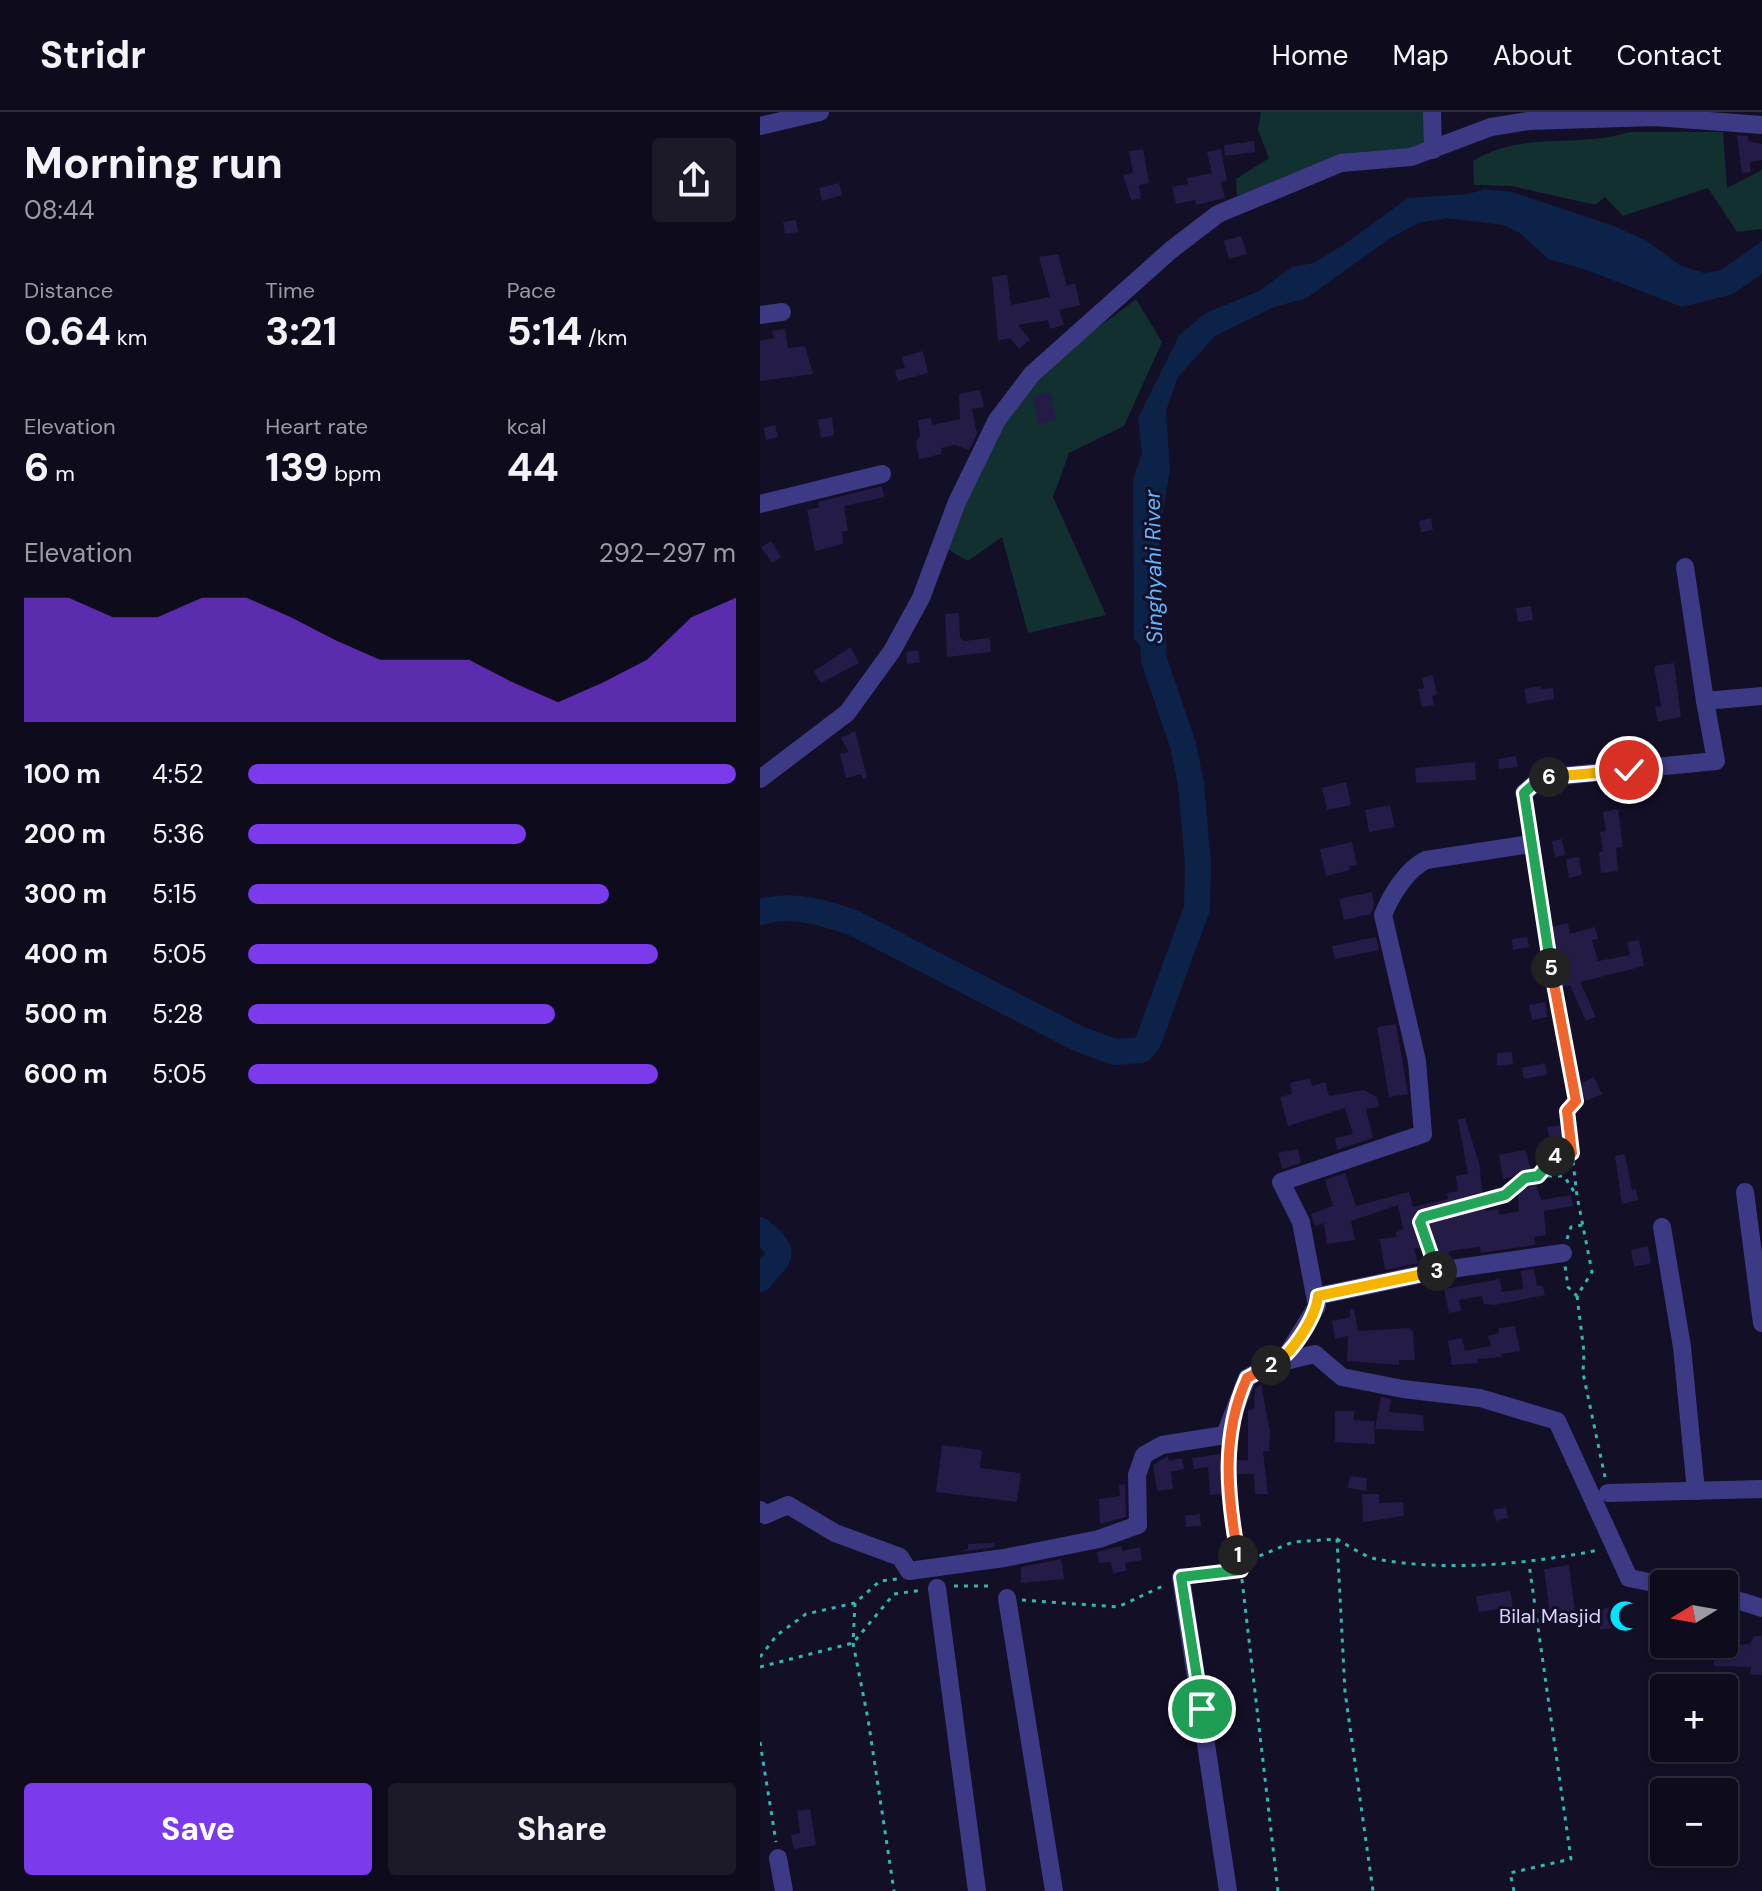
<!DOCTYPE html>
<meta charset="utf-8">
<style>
:root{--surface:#0e0b1c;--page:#1c1929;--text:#f1f3f6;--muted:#9b9ba3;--line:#2e2b3b;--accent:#7c3aed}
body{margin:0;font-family:"DM Sans",sans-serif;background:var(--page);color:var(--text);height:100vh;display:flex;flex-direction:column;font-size:30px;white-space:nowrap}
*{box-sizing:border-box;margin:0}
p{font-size:26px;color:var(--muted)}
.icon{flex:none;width:44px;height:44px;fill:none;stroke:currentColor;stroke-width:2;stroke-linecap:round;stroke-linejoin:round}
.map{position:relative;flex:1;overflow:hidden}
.details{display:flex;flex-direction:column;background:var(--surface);width:760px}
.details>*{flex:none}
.needle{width:52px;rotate:259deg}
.controls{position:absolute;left:890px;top:1458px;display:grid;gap:16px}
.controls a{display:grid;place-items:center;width:88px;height:88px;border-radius:8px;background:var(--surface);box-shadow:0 2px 6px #0004,0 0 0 2px var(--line);font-size:40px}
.pin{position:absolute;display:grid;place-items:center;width:68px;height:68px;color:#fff;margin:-34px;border:4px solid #fff;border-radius:50%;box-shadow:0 2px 8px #0007}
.km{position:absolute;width:40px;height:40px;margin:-20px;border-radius:50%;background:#222;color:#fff;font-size:22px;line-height:40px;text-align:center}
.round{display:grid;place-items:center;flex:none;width:84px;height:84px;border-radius:8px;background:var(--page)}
.head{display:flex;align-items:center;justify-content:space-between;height:136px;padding:0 24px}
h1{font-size:44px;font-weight:700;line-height:60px}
.figures{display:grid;grid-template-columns:repeat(3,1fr);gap:12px;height:136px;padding:8px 24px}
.figures div{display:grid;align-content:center}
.figures b{font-size:40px;font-weight:700}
.figures small{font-size:22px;font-weight:400}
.figures p{font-size:22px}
.chart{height:224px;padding:16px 24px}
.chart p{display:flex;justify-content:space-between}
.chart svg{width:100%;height:144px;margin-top:8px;fill:var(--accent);opacity:.7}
.action{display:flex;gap:16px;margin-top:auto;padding:16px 24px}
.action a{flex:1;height:92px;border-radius:8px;background:var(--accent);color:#fff;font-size:32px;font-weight:700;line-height:92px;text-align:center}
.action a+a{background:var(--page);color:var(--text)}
ul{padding:0 24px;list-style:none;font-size:26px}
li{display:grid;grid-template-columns:128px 96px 1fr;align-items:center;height:60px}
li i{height:20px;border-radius:10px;background:var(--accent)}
header{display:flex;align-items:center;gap:48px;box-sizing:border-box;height:112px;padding:0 40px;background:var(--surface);border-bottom:2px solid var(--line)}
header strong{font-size:38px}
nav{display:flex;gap:44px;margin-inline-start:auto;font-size:28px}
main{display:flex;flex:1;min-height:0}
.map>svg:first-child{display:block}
</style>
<header>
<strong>Stridr</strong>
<nav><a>Home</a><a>Map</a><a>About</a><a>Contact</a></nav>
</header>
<main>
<section class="details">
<div class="head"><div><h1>Morning run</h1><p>08:44</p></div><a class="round"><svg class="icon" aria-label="share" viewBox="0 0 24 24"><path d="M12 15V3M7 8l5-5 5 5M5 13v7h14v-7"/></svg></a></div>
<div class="figures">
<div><p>Distance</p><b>0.64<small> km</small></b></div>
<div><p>Time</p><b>3:21</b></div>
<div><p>Pace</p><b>5:14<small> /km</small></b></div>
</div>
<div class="figures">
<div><p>Elevation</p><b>6<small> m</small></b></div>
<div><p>Heart rate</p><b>139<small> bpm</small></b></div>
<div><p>kcal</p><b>44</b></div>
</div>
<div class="chart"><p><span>Elevation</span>292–297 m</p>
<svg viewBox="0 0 160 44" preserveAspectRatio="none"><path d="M0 44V6L10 6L20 12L30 12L40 6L50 6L60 12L70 19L80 25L90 25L100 25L110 32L120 38L130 32L140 25L150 12L160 6V44z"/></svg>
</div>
<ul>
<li><b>100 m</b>4:52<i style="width:100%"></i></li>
<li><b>200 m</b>5:36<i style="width:57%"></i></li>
<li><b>300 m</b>5:15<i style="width:74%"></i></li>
<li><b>400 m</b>5:05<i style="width:84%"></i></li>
<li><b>500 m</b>5:28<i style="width:63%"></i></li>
<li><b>600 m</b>5:05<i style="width:84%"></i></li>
</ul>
<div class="action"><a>Save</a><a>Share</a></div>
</section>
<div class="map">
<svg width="1002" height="1779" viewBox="0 0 1002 1779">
<rect width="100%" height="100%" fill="#130f26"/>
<g fill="#12302f">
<polygon points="501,0 664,0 666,33 650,39 579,43 477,84 476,67 509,46 498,18"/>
<path d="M869 20H963L967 76 1002 58V117L977 120 948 76 863 104 845 85 835 93 752 74 714 73 713 49C764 18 816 37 869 20Z"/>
<path d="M376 187 402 230 364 314 309 341 293 385 346 503 268 521 242 425 208 449 187 437C210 376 235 312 280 264 306 235 345 212 376 187Z"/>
</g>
<polygon fill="#0c2248" points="724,77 752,80 854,114 887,129 921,154 944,161 961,158 1002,129 1002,162 973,182 922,195 824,157 788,147 760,121 743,113 687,106 658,111 629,127 547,186 514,195 455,224 418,265 406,299 410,358 399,422 404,530 394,548 374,527 373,368 382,341 378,306 420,222 446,201 499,179 532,155 553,151 583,133 648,86 709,82"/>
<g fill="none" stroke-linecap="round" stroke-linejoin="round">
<g stroke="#0c2248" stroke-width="26">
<path d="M0 800C32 791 61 800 92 810L319 927 355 940 381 938 388 930 437 796 438 752 431 672 423 633 394 548 392 510"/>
<path d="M0 1118C31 1145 18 1142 0 1167"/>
</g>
</g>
<g fill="#241b47">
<polygon points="977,23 988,24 988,29 1002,32 1002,48 990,50 991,60 982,61"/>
<polygon points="494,29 495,40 465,44 464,33"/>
<polygon points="383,37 389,71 379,73 381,87 371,88 363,63 373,61 369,39"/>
<polygon points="461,37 467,69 461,70 465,86 436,93 435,88 416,92 412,75 428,72 427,66 452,61 447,40"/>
<polygon points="79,71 82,83 62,89 59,76"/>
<polygon points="36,108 38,120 25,122 23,110"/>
<polygon points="481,124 487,142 469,147 464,129"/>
<polygon points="298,142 307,174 315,171 320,193 299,198 304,213 290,217 288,208 258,213 270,228 259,237 250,226 238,229 232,165 247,163 251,193 290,185 279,145"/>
<polygon points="25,217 28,236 45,234 53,262 0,269 0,229 14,226 12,219"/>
<polygon points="163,239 168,261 138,269 135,258 145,256 142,245"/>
<polygon points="220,278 224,295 212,297 217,322 209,338 195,333 181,336 182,342 159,347 156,330 160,324 158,308 171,306 172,313 200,307 199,282"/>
<polygon points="291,281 296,308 278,312 273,284"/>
<polygon points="72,305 74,323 61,326 58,308"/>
<polygon points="15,313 18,325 6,328 4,316"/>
<polygon points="122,374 124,385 84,394 88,419 82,420 83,432 55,439 47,398 59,395 58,390"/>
<polygon points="671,406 673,418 661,420 659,409"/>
<polygon points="11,429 21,445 12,451 1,435"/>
<polygon points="771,494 773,508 758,510 756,496"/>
<polygon points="199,501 200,526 204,529 230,526 231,540 187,545 185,502"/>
<polygon points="91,535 99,551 61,571 54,559"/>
<polygon points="158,538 160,550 147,552 146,540"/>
<polygon points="914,551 921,605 898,610 895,595 901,594 894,554"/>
<polygon points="673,563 677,583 672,584 674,593 662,595 658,577 664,576 662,566"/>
<polygon points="781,574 781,577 793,576 794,587 767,592 764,577"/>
<polygon points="95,619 107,665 103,667 101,662 86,666 80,642 89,640 81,626"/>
<polygon points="756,644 758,655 739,657 738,647"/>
<polygon points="715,650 716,668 656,671 655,656"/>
<polygon points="586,670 591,693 567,698 562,676"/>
<polygon points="630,693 635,715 609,720 605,698"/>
<polygon points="858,697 863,735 856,736 858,759 841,761 839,740 843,739 840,720 846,719 843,700"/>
<polygon points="802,727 805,743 795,745 792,729"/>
<polygon points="592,730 597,753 589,754 590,758 566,764 560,737"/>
<polygon points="819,745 822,763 809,766 806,747"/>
<polygon points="612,780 614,793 611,802 584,808 579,787"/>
<polygon points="808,811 810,822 835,815 838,827 832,828 838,849 870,843 867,830 879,828 884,854 820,870 836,905 826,909 810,873 803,875 800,863 796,864 792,843 791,833 795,832 792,815"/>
<polygon points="616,825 619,838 575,847 572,834"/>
<polygon points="767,825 769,835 753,838 752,827"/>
<polygon points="785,890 788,905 772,908 769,893"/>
<polygon points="636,912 648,982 629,985 617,915"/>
<polygon points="752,940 753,952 737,954 737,941"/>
<polygon points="785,951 787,963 764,967 762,956"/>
<polygon points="834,965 842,982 826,989 818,973"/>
<polygon points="550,966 552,974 565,970 569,984 604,978 617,985 619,995 606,997 613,1026 577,1038 575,1026 593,1022 585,996 528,1014 520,985 532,982 530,971"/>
<polygon points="705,1006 719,1051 725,1099 738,1097 739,1103 759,1099 757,1064 743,1067 739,1043 765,1038 781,1088 811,1083 813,1094 784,1099 786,1123 774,1125 775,1133 721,1141 720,1135 689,1139 690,1145 679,1147 676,1132 654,1137 658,1151 625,1158 620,1127 637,1125 635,1121 643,1117 638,1093 591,1109 595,1128 567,1132 564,1111 555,1114 551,1102 573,1094 565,1068 585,1061 596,1094 649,1080 653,1095 688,1087 687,1081 698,1079 696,1064 708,1062 698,1008"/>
<polygon points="802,1013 805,1026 790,1029 787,1015"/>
<polygon points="538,1037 541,1051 522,1057 518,1041"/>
<polygon points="865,1042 872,1078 876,1077 878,1088 862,1092 855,1044"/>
<polygon points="888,1134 891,1151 874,1155 871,1138"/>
<polygon points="774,1157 777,1174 783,1174 785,1183 735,1193 724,1192 722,1184 699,1188 701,1199 689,1201 684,1177 740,1167 742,1180 763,1177 761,1159"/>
<polygon points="590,1197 594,1197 598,1219 649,1216 653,1220 655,1248 639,1248 639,1253 587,1249 588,1224 575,1227 572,1209 590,1205"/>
<polygon points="755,1214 760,1239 741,1242 742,1245 717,1247 718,1251 692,1253 688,1229 702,1226 705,1239 731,1234 728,1224 739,1221 739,1216"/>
<polygon points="501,1272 510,1320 509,1339 503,1339 508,1382 495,1382 494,1362 461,1362 462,1382 450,1383 448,1355 434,1357 432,1346 460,1342 461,1349 488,1348 488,1298 494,1297 495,1277"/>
<polygon points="621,1285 631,1287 629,1300 663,1303 664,1319 615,1317"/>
<polygon points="575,1299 594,1299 594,1308 614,1309 615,1332 575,1330"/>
<polygon points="182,1333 222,1338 220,1356 261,1361 257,1390 176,1380"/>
<polygon points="408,1344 409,1349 422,1346 424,1357 411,1360 413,1377 397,1379 393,1353"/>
<polygon points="590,1364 607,1366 606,1379 588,1376"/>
<polygon points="365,1372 366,1405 340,1412 339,1387 360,1384 359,1373"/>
<polygon points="602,1382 619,1382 619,1391 643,1390 644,1404 603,1410"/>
<polygon points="746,1395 748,1406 736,1409 733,1398"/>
<polygon points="440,1402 441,1414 426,1415 425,1404"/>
<polygon points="234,1431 235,1435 199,1440 208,1437 208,1432"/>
<polygon points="361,1434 362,1439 380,1435 382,1448 365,1451 366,1459 353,1461 351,1450 339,1451 337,1440"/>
<polygon points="301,1447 304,1467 261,1471 261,1455"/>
<polygon points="809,1453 816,1507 791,1510 784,1457"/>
<polygon points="750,1479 753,1495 719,1500 716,1484"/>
<polygon points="856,1494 860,1515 840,1518 837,1498"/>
<polygon points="994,1524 1002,1524 1002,1563 990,1562 991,1555 954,1554 954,1535 990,1532"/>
<polygon points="50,1697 56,1733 34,1737 31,1723 40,1721 37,1699"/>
</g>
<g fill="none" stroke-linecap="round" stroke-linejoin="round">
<g stroke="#2fb8b0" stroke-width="3" stroke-dasharray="4 6" stroke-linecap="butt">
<polyline points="766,696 768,716"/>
<polyline points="773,747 816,989 807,999 817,1084 832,1160 817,1184 808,1175 805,1154"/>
<polyline points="778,1064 804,1064 817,1084"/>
<polyline points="807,1127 811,1115 823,1113"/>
<polyline points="672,1144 660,1110 663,1105 745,1083 765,1066 778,1064 796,1042 810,1041"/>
<polyline points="817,1184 824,1240 823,1261 845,1365"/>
<polyline points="467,1338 518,1779"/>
<path d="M577 1427C589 1434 603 1444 616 1447 686 1460 769 1452 839 1438"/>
<polyline points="435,1463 481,1458 492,1447 533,1430 577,1427 585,1580 613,1779"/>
<polyline points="194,1474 228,1474 233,1477"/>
<polyline points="262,1488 358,1495 405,1473"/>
<polyline points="95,1491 93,1531 108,1607 134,1779"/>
<polyline points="0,1545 17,1523 46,1502 95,1491 120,1469 137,1467"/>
<polyline points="0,1555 93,1531 134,1482 163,1478"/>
<polyline points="0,1630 16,1730"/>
<polyline points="754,1779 750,1761 811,1747 769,1452"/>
</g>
<g stroke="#3d3a85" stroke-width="18">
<polyline points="672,0 673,38"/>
<polyline points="0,14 60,0"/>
<polyline points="0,203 22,200"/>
<polyline points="0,392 122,362"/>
<polyline points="925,455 945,589"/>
<polyline points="0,667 87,601 132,539 161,486 197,390 237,308 272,262 411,138 458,102 581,51 651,45 731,15 768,9 895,5 1002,13"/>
<polyline points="764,681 781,666 956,649 945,589 1002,584"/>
<polyline points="985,1080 1002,1211"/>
<polyline points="902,1115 922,1235 936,1379"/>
<polyline points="558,1184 677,1159 803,1141"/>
<polyline points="517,1251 555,1242 582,1265 643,1277 720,1286 797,1309 869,1466 904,1473"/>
<polyline points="848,1381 1002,1377"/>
<path d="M0 1398 5 1403 28 1393 75 1421 140 1445 149 1459 244 1446 339 1427 378 1413 377 1363 384 1343 402 1333 465 1323 487 1266 527 1243 557 1194 541 1110 521 1070 663 1022 657 949 623 803C631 783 647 757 666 748L770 732"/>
<polyline points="421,1465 468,1779"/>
<polyline points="177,1476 217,1779"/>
<polyline points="964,1484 1002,1496"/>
<polyline points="247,1486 294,1779"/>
<polyline points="18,1746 24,1779"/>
</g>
</g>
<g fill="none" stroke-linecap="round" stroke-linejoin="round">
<defs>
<polyline id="split-1" points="442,1597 421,1465 481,1458 478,1443"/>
<path id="split-2" d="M478 1443C467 1383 461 1323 487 1266L511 1253"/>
<path id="split-3" d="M511 1253C531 1245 556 1205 558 1184L677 1159"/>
<polyline id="split-4" points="677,1159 660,1110 663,1105 745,1083 765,1066 778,1064 795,1044"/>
<polyline id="split-5" points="791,856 816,989 807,999 812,1041 795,1044"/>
<polyline id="split-6" points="789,665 781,666 764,681 791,856"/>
<polyline id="split-7" points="789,665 869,658"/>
</defs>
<use href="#split-1" stroke="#fff" stroke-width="16"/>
<use href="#split-2" stroke="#fff" stroke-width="16"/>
<use href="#split-3" stroke="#fff" stroke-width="16"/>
<use href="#split-4" stroke="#fff" stroke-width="16"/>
<use href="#split-5" stroke="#fff" stroke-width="16"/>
<use href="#split-6" stroke="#fff" stroke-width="16"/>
<use href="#split-7" stroke="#fff" stroke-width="16"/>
<use href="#split-1" stroke="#22a559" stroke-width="10"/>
<use href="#split-2" stroke="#f0652b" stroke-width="10"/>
<use href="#split-3" stroke="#f5b400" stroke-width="10"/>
<use href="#split-4" stroke="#22a559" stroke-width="10"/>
<use href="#split-5" stroke="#f0652b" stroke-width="10"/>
<use href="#split-6" stroke="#22a559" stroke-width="10"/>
<use href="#split-7" stroke="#f5b400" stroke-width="10"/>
</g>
<defs>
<symbol id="mosque-bare" viewBox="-9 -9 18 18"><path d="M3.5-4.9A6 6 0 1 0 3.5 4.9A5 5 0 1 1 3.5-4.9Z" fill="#00e5ff" stroke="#130f26" stroke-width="2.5" paint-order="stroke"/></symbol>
</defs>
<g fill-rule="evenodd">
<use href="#mosque-bare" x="843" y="1482" width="44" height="44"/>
</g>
<g text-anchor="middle" stroke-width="6" stroke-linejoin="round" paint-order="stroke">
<g font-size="20" fill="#d9d4ff" stroke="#130f26" text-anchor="end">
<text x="841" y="1511">Bilal Masjid</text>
</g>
<g font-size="22" font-style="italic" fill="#62b6ff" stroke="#130f26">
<text transform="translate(393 455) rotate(-91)" y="8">Singhyahi River</text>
</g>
</g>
</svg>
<div class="controls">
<a><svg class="needle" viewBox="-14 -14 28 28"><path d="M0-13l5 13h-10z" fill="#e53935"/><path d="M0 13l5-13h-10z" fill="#9b9ba3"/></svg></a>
<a>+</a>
<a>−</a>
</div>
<div class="pin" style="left:442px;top:1597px;background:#1e9e55"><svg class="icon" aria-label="arrive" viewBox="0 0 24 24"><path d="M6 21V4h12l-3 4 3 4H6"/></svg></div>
<div class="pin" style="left:869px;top:658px;background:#d93025"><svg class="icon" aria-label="check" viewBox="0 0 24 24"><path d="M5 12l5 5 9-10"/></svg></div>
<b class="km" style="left:478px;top:1443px">1</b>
<b class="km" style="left:511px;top:1253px">2</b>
<b class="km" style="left:677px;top:1159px">3</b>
<b class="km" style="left:795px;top:1044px">4</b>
<b class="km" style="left:791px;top:856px">5</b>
<b class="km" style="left:789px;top:665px">6</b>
</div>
</main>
